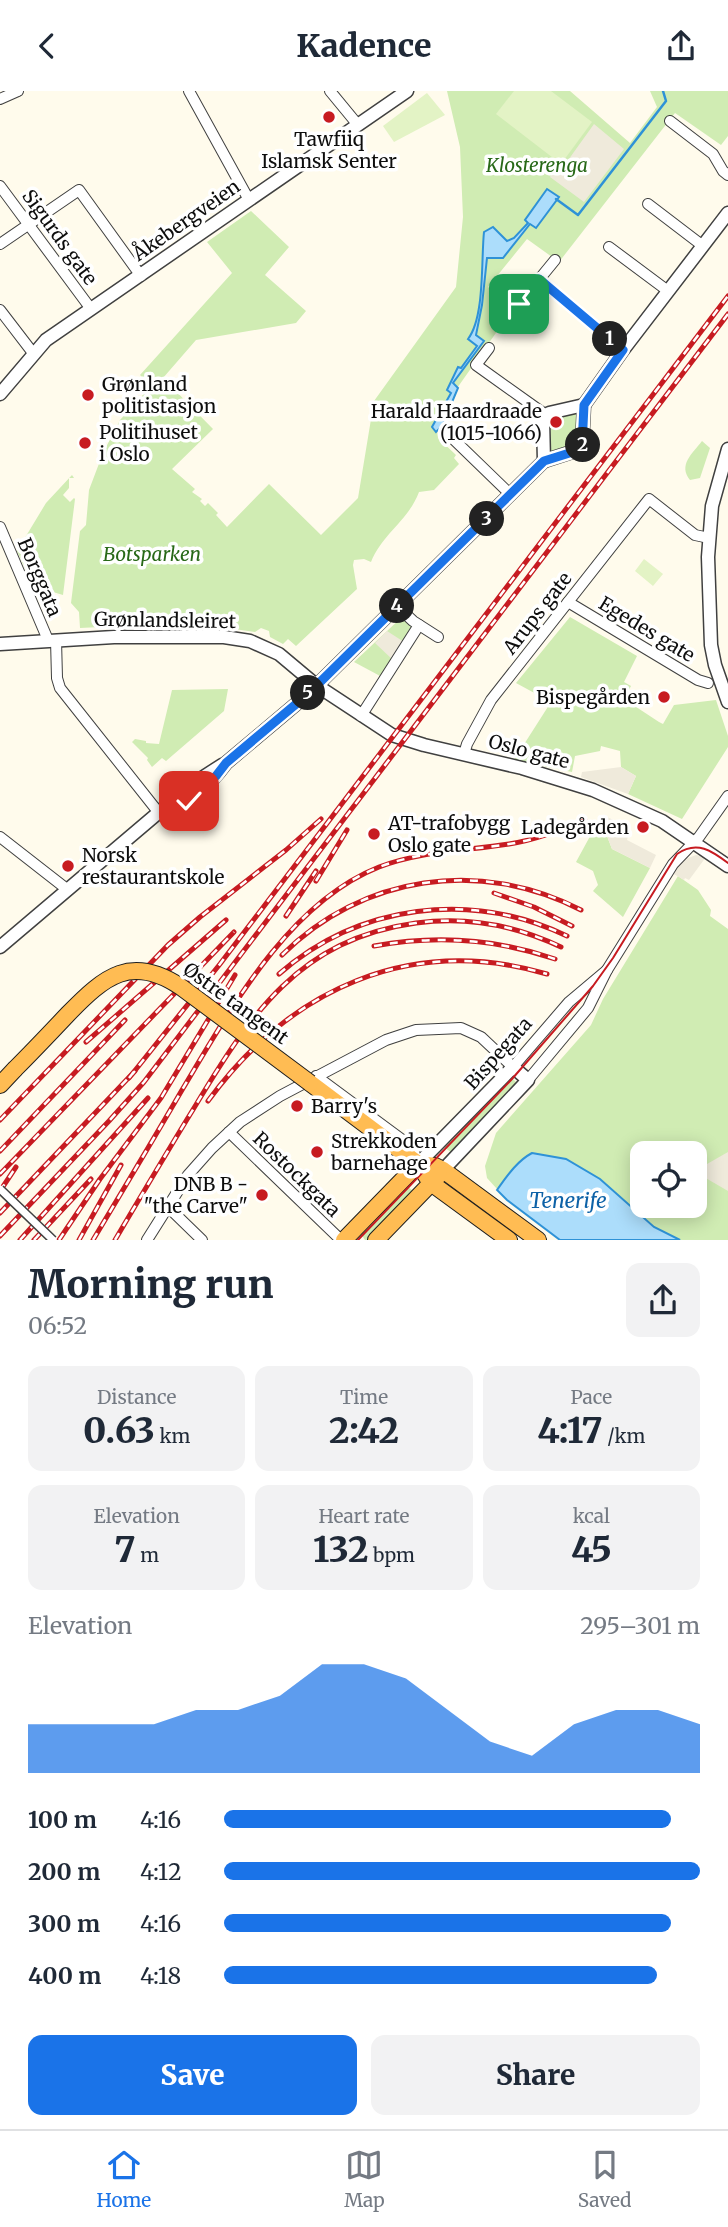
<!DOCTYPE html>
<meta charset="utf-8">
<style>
:root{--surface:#fff;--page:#f2f2f3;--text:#1f2937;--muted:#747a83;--line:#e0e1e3;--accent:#1a73e8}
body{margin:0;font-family:Merriweather,serif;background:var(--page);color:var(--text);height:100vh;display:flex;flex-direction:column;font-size:26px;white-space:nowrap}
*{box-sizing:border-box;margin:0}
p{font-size:23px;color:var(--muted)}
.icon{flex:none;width:38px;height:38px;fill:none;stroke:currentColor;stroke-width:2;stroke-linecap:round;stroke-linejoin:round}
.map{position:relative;height:1149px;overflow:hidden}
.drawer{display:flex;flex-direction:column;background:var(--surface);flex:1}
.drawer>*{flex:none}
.controls{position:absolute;left:630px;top:1050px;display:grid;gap:14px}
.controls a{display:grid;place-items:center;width:77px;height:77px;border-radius:14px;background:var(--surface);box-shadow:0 4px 18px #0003;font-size:35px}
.pin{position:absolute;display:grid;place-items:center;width:60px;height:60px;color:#fff;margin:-30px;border-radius:14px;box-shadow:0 4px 10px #0006}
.km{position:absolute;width:35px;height:35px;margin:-18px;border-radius:50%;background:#222;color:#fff;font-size:19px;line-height:35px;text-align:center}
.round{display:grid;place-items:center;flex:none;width:74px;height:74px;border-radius:14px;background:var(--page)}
.overview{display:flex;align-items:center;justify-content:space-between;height:119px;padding:0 28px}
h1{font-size:38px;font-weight:800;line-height:52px}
.stats{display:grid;grid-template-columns:repeat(3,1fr);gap:10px;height:119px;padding:7px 28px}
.stats div{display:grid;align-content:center;border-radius:14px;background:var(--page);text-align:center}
.stats b{font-size:35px;font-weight:800}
.stats small{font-size:19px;font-weight:400}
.stats p{font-size:19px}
.chart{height:196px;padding:14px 28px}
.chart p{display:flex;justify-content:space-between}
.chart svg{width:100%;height:126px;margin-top:7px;fill:var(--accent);opacity:.7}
.primary-button{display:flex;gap:14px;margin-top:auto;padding:14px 28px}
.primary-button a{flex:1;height:80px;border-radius:14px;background:var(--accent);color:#fff;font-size:28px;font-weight:800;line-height:80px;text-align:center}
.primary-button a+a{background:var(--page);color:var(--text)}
ul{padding:0 28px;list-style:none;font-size:23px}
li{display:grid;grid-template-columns:112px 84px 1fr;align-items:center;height:52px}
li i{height:18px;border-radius:9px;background:var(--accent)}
header{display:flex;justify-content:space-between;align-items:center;height:91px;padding:0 28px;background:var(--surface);font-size:32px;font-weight:800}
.dock{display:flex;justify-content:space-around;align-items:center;height:98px;border-top:2px solid var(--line);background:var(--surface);font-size:19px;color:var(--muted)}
.dock a{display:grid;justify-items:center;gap:4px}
.dock .active{color:var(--accent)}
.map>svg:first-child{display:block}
</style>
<header><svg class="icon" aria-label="back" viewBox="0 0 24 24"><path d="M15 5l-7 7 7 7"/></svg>Kadence<svg class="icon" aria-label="share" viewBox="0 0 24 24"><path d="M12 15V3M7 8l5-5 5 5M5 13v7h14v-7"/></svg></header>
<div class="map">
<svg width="728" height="1149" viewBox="0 0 728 1149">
<rect width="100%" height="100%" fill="#fffbec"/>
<g fill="#d0ecb3" fill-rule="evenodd">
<path d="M447 0H570L630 52 657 16 650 0H728V45L721 54 675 22 559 171 527 148 488 196 515 215 436 327 438 347 456 364 454 367 459 373 434 399 419 401C408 430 383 442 371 471L364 468 354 469 353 474 357 498 296 555 288 548 283 553 270 546 269 540 261 537 255 541 220 536H148L142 534 80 537 79 521 71 512 80 440 86 434 89 399 103 362 120 329 151 295 140 284 232 182 207 151 251 120 289 156 265 184 306 220 296 232 196 249 163 287 213 338 172 378 195 398 192 401 202 408 200 410 205 415 208 412 218 422 216 424 227 436 269 393 321 444 358 407 374 310 456 196 463 126 460 56Z"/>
<polygon points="576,322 579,323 577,355 553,364 548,361 551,331 557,326"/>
<path d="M702 350 710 357 700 387 690 389C678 374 692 363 702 350Z"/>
<polygon points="72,384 74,387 69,387 69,397 63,404 70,411 74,407 75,408 63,504 53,501 42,480 37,483 45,501 40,510 17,460 46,412"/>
<polygon points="402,526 413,536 382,586 354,571"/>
<polygon points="570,526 637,565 624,591 631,595 624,608 659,631 663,633 674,614 716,609 728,645 728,656 682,728 628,703 636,685 621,676 620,660 601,655 600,660 575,665 572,681 514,669 551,611 516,592"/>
<polygon points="228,598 224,620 166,670 162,667 152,676 147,669 148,667 132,651 135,648 146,650 146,652 159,653 172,599"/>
<polygon points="600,727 612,758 650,777 623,826 593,800 598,794 593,780 576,771"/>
<path d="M678 785 698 799 711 819 710 825 728 838V1149H560L507 1109 487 1087 485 1075 496 1042 591 934 603 908ZM642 1062H695V1115H642Z"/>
<polygon points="509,984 518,993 455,1064 441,1054"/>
<polygon points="407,1095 413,1100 370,1149 365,1149 361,1143"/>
</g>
<g fill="#e3f3c5">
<polygon points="514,0 551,0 592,31 561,73 496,23"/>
<polygon points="427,2 445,24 394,51 383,35"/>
<polygon points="644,468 663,483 653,495 635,480"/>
</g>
<g fill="#efeadb">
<polygon points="594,33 624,58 584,111 550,86 553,81 561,79"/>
<polygon points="387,540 404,551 393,569 375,552"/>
<polygon points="621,676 636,685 628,703 581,686 582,681"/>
<polygon points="605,725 630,737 627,749 656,764 650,777 612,758 600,727"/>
<polygon points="696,764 706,766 689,789 685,787 684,789 672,782 683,769"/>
<polygon points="728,1061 728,1100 697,1082 700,1077"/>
</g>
<g fill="#acddfb" stroke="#2e92d7" stroke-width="2">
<path d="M547 98 559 106 536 137 530 133 503 167H487L482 214 476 244 484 250 453 292 458 297 442 335 436 341 432 336 451 302 447 299 458 276 461 277 477 255 468 248C485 226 481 168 484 141L493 136 507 150 514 147 528 132 525 129Z"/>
<path d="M532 1062 566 1068 600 1088 654 1136 680 1149H560L507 1109 497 1099C507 1085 517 1070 532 1062Z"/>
</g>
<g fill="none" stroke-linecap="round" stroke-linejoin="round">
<polyline stroke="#2e92d7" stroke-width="2.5" points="556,108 578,124 666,10 663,0"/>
<defs>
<g id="minor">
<polyline points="189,0 249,109"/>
<polyline points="330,0 358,34"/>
<polyline points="0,8 18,0"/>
<polyline points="670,30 713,63 723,80 728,84"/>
<polyline points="0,95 91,218"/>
<polyline points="648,113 703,155"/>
<polyline points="0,153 79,99 141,185"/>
<polyline points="609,156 668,200"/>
<polyline points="539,188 623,259"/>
<polyline points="519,213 555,169"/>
<polyline points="0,219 33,262"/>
<polyline points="489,257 476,274 546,324"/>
<polyline points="446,341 511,404"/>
<polyline points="0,436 48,549"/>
<polyline points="568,511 698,589 708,592"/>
<polyline points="397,515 413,530 438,546"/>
<polyline points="56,549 57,587 60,597 159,722"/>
<polyline points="361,625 419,534"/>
<polyline points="464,663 467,653 491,609 649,408 695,444 709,447"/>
<polyline points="0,746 68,799"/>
<polyline points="316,985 412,1056 418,1072"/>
<polyline points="528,989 588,917 607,879 673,773 699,746 728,705"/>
<polyline points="229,1041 341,1149"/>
<polyline points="167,1115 202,1149"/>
<polyline points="147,1149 188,1084 212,1057 240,1031 280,1005 386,949 416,939 461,937 481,946 513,976 569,911 607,879"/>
</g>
<g id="tertiary">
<polyline points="0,303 46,249 407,0"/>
<polyline points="584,314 623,259 728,122"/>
<polyline points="728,358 712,415 708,466 711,554 715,574 728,611"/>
<polyline points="544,370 543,329 549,322 584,314"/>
<polyline points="544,370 578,359 582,355 584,314"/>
<polyline points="0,553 114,546 224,546 250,550 279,563 316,594 392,644 424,654 522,677 593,699 662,730 728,775"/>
<path d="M159 722C190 711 206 699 226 672L308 603 544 370"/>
<polyline points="0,856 191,694 222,674"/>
<polyline points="418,1073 513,976 528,989 443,1079"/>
</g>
<g id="trunk">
<polyline points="310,992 418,1073 431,1092 509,1149"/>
<polyline points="0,994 15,978"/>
<polyline points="418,1073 435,1075 443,1079 538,1149"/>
<polyline points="344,1149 418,1073"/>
<polyline points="376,1149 439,1084"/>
</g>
</defs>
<use href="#minor" stroke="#404040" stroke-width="12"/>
<use href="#tertiary" stroke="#404040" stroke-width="15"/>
<use href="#trunk" stroke="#1e1e1e" stroke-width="18"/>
<use href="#minor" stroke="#fff" stroke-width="10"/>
<use href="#tertiary" stroke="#fff" stroke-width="12"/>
<use href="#trunk" stroke="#ffbc53" stroke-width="16"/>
<path stroke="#c71b21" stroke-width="2" d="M358 1149 512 988 593 895 613 867 677 763C697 749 712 760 728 772"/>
<defs>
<g id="rail">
<polyline points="316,790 347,739"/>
<polyline points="494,802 534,816 572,835"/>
<polyline points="286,825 316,780"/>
<path d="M374 855C435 844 497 848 555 868"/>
<path d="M282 864C362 784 481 767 581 819"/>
<path d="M279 883C359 813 471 799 567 845"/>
<polyline points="86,951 226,829"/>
<polyline points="129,987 220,873 728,205"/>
<path d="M208 1010C290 898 410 843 547 883"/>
<polyline points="0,1029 168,854 200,826 286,759 321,728"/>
<polyline points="0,1060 125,929"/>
<polyline points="0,1083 234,841"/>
<polyline points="0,1100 16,1076"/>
<polyline points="0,1122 135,980"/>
<polyline points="0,1145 109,1030 144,991 728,223"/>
<polyline points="20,1149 148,1007"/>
<polyline points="34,1149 91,1088"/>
<polyline points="59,1149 100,1088 161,1007 235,884"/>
<polyline points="79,1149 121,1074"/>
<path d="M93 1149C123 1099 153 1049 182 999 230 919 288 812 379 776 421 760 465 760 509 753 536 749 560 739 585 729"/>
<path d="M115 1149C141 1105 167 1061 194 1017 250 924 299 848 416 832 466 825 515 834 561 856"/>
</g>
</defs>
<use href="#rail" stroke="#c71b21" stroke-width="5"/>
<use href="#rail" stroke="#fff" stroke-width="2.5" stroke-dasharray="8" stroke-linecap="butt"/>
<defs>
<polyline id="pedestrian-bridge" points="0,1098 53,1149"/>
<path id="trunk-bridge" d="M15 978C33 960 51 941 68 923 105 885 131 863 181 896L310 992"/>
</defs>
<use href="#pedestrian-bridge" stroke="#404040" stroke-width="10" stroke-linecap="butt"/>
<use href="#trunk-bridge" stroke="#1e1e1e" stroke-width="18" stroke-linecap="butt"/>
<use href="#pedestrian-bridge" stroke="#fff" stroke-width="7"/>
<use href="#trunk-bridge" stroke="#ffbc53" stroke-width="16"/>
</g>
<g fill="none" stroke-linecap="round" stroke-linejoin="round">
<defs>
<polyline id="route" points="189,710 216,685 226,672 308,603 544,370 579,359 582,355 584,314 623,259 539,188 519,213"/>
</defs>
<use href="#route" stroke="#fff" stroke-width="14"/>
<use href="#route" stroke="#1a73e8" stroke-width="9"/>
</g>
<g fill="#c71b21" stroke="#fff" stroke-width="2.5">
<circle cx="329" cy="26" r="7"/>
<circle cx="88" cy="304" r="7"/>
<circle cx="556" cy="331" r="7"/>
<circle cx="85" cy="352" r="7"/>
<circle cx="664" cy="606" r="7"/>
<circle cx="643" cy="736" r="7"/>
<circle cx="374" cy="743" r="7"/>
<circle cx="68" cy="775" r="7"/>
<circle cx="297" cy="1015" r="7"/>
<circle cx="317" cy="1061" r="7"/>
<circle cx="262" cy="1104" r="7"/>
</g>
<g text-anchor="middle" stroke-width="7" stroke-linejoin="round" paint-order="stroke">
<g font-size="19" fill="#0d0d0d" stroke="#fff" text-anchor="start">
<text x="329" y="55" text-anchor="middle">Tawfiiq<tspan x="329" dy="22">Islamsk Senter</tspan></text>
<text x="102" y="300">Grønland<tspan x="102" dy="22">politistasjon</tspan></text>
<text x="542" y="327" text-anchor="end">Harald Haardraade<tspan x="542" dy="22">(1015-1066)</tspan></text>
<text x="99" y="348">Politihuset<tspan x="99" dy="22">i Oslo</tspan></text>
<text x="650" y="613" text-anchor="end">Bispegården</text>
<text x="388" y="739">AT-trafobygg<tspan x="388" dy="22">Oslo gate</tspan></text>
<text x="629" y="743" text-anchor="end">Ladegården</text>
<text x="82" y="771">Norsk<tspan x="82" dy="22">restaurantskole</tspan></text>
<text x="311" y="1022">Barry's</text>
<text x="331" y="1057">Strekkoden<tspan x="331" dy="22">barnehage</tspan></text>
<text x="248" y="1100" text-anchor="end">DNB B -<tspan x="248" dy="22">"the Carve"</tspan></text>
</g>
<g font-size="19" font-style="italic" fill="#286918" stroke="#fff">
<text x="537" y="81">Klosterenga</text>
<text x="152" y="470">Botsparken</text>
</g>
<g font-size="19" fill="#0d0d0d" stroke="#fff">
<text transform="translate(186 129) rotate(-35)" y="7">Åkebergveien</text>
<text transform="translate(60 146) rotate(54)" y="7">Sigurds gate</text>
<text transform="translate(40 486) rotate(67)" y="7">Borggata</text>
<text transform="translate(537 522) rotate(-52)" y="7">Arups gate</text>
<text transform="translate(165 529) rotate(1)" y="7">Grønlandsleiret</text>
<text transform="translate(647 538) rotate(31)" y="7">Egedes gate</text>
<text transform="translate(529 660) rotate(15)" y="7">Oslo gate</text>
<text transform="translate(236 912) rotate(36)" y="7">Østre tangent</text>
<text transform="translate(498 962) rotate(-48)" y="7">Bispegata</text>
<text transform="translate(297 1083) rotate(44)" y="7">Rostockgata</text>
</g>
<g font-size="21" font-style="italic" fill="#0d62a7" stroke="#fff">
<text x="568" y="1117">Tenerife</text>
</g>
</g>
</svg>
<div class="controls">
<a><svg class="icon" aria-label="locate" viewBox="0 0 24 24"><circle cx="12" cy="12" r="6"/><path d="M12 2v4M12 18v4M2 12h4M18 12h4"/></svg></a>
</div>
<div class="pin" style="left:519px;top:213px;background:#1e9e55"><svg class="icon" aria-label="arrive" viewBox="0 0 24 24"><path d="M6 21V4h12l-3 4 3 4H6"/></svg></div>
<div class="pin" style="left:189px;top:710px;background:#d93025"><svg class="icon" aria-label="check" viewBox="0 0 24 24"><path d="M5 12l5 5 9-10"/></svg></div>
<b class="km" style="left:610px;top:248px">1</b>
<b class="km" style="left:583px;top:354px">2</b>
<b class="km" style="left:487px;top:428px">3</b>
<b class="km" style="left:397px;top:515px">4</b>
<b class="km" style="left:308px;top:602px">5</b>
</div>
<section class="drawer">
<div class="overview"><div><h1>Morning run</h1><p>06:52</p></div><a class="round"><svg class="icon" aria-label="share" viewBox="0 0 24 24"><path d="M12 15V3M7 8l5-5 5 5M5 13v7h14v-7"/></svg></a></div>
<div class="stats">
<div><p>Distance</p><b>0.63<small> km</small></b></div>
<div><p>Time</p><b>2:42</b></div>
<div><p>Pace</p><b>4:17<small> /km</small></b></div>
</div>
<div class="stats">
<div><p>Elevation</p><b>7<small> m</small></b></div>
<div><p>Heart rate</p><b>132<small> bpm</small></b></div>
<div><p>kcal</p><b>45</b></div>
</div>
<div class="chart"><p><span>Elevation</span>295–301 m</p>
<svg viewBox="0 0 160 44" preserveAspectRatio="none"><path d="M0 44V27L10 27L20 27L30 27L40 22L50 22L60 17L70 6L80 6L90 11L100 22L110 33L120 38L130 27L140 22L150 22L160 27V44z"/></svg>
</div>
<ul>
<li><b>100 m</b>4:16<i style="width:94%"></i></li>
<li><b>200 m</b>4:12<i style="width:100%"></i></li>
<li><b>300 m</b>4:16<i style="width:94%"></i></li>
<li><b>400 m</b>4:18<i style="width:91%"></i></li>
</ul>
<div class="primary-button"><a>Save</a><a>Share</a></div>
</section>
<nav class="dock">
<a class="active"><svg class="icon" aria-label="home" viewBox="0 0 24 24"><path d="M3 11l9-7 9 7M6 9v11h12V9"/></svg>Home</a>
<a><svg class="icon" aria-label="map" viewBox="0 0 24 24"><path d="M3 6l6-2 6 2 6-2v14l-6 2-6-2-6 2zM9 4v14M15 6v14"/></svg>Map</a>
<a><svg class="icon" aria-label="saved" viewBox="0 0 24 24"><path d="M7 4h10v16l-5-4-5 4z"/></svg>Saved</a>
</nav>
